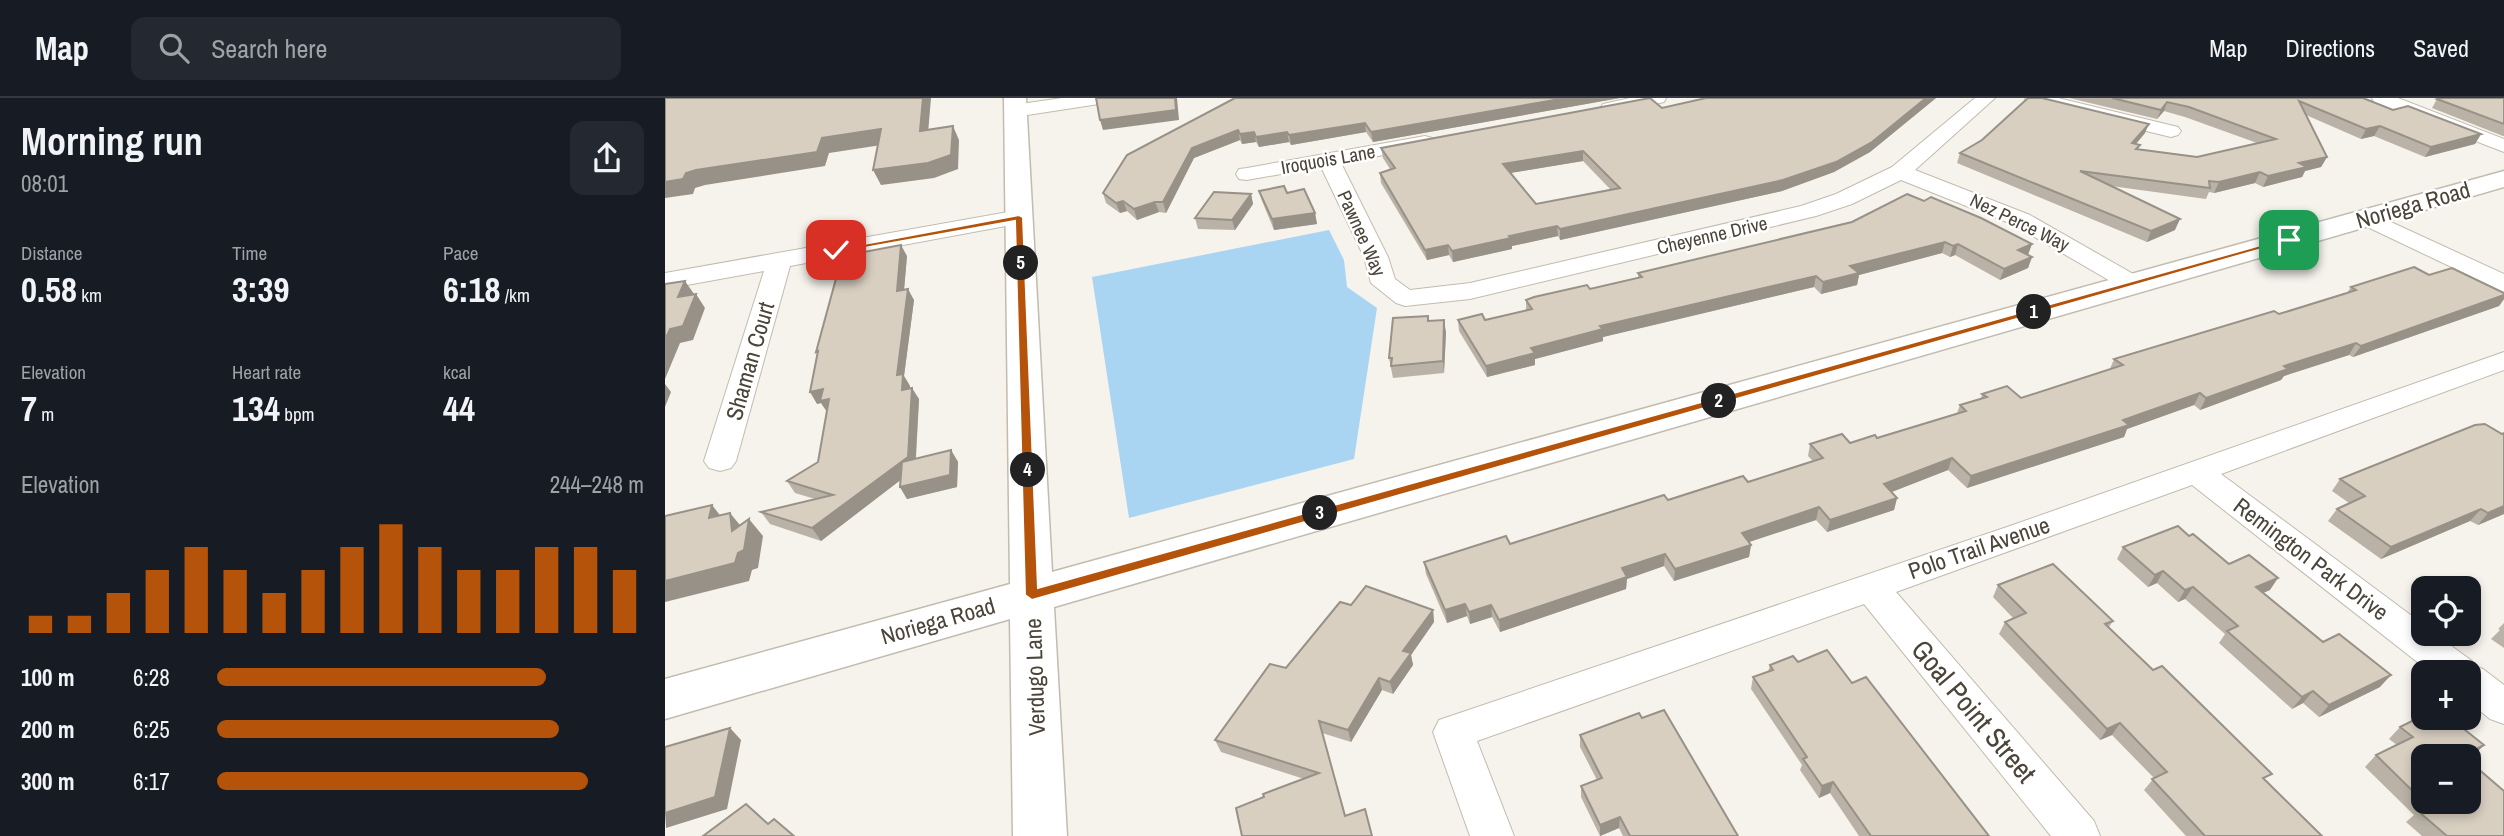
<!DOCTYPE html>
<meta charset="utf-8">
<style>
:root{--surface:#171b24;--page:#242831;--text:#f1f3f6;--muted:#9ea1a6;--line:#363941;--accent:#b45309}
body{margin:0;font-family:"Archivo Narrow",sans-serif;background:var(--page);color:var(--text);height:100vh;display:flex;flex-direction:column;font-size:26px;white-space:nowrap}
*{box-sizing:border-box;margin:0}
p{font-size:23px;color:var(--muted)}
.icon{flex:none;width:38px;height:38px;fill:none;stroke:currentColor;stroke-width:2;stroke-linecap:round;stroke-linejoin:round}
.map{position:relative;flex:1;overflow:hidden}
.side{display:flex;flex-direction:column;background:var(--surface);width:665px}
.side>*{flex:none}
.tools{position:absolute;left:1746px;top:478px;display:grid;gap:14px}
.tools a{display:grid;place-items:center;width:70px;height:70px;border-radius:14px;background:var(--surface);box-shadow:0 4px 10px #0003;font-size:35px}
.pin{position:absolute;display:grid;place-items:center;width:60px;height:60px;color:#fff;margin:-30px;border-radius:14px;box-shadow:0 4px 10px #0006}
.km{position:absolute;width:35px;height:35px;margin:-18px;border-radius:50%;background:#222;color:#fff;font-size:19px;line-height:35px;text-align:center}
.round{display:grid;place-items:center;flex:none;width:74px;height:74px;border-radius:14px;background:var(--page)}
.overview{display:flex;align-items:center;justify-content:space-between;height:119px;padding:0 21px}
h1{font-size:38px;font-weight:700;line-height:52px}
.stats{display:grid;grid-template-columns:repeat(3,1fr);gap:10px;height:119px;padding:7px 21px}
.stats div{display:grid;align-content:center}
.stats b{font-size:35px;font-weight:700}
.stats small{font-size:19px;font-weight:400}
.stats p{font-size:19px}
.chart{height:196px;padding:14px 21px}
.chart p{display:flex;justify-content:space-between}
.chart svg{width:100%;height:126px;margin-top:7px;stroke:var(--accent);stroke-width:6}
ul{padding:0 21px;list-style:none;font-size:23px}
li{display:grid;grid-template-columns:112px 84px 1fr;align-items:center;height:52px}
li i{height:18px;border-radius:9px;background:var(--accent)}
header{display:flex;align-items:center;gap:42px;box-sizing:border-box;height:98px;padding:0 35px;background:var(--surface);border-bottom:2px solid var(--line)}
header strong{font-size:33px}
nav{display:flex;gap:38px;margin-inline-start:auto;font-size:24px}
.search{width:490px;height:63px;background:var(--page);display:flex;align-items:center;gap:18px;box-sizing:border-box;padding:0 24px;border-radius:14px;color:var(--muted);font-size:26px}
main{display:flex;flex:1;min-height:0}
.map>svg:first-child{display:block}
</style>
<header>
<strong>Map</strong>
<div class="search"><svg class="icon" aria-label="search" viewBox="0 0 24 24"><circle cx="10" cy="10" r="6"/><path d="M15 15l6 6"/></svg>Search here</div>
<nav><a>Map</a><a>Directions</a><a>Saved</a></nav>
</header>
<main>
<section class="side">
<div class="overview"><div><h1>Morning run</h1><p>08:01</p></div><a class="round"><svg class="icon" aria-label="share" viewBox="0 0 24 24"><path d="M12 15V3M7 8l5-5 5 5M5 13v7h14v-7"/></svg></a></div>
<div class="stats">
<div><p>Distance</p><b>0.58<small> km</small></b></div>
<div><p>Time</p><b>3:39</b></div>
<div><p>Pace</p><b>6:18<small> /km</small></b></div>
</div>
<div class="stats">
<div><p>Elevation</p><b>7<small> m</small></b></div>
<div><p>Heart rate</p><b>134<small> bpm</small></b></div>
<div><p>kcal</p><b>44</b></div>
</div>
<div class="chart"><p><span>Elevation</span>244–248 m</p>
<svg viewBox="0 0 160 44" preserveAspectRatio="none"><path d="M5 44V38M15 44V38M25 44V30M35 44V22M45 44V14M55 44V22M65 44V30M75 44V22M85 44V14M95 44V6M105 44V14M115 44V22M125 44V22M135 44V14M145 44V14M155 44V22"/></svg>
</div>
<ul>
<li><b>100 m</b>6:28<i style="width:77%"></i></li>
<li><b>200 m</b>6:25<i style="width:80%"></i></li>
<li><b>300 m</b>6:17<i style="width:87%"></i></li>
</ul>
</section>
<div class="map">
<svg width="1839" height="738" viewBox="0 0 1839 738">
<rect width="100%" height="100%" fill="#f6f3ec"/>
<polygon fill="#a9d4f2" points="664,132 679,162 682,189 712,210 689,361 464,420 427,179"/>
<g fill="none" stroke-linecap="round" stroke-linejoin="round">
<defs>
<g id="minor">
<polygon points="397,0 443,0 434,6 350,19 340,13 350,7"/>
<polygon points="965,0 1001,0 999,4 945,16 935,10 938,6"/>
<polygon points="1310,0 1330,0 1250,72 1365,117 1477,181 1481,186 1477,191 1468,194 1459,191 1349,127 1236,82 1187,106 1151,118 805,201 740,208 731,205 706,185 699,159 656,69 582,82 574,81 571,76 574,71 582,70 760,38 767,40 770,44 767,48 676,65 723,159 730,181 745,192 805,185 1136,108 1171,96 1227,69"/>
<polygon points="1360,0 1393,0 1513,29 1516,33 1513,37 1506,39 1362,4"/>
<polygon points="1707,0 1733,0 1839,41 1839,54 1709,4"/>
<polygon points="354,112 362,114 365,119 362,124 125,168 71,363 66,370 55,373 44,370 39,363 99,173 0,191 0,175"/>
<polygon points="1702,113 1839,176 1839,194 1694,125 1691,120 1694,115"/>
<polygon points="1839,254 1839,272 1556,376 1759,527 1759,536 1770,536 1807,563 1809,568 1818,571 1839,587 1839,626 1825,621 1804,604 1804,574 1765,574 1527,387 1231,494 1429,723 1435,738 1386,738 1199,506 812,643 849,738 805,738 768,634 774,622 1345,428"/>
</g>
<polygon id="tertiary" points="339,0 361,0 387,474 1839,73 1839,89 389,509 402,738 348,738 345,521 0,621 0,581 345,486"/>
</defs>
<use href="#minor" stroke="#c2bbae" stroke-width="2"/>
<use href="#tertiary" stroke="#c2bbae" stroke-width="3"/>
<use href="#minor" fill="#fff" fill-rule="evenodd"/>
<use href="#tertiary" fill="#fff" fill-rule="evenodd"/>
</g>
<g fill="#bab2a6" fill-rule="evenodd">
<polygon points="570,0 955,0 708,44 701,34 626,47 624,44 594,49 591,44 577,46 575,42 529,60 501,115 494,114 472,122 462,113 455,115 441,105 438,95"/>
<path d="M1041 0H1271L1205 54 1169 74 1117 93 895 142 893 138 847 148V151L788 164 784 157 762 162 716 85 715 75 725 71 718 60 716 50 997 10ZM918 63 946 92 871 106 845 75Z"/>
<polygon points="1404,0 1698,0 1728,12 1816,36 1810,46 1760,59 1709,38 1696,41 1641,17 1662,59 1656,69 1640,73 1637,79 1598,89 1590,85 1549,95 1544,94 1541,101 1446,88 1510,132 1482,144 1292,65 1295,55 1480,35 1471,46 1475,47 1473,51 1532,59 1592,45 1520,19 1499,13 1492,21"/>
<polygon points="1839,0 1839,38 1838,38 1767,10 1772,1"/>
<polygon points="594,93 622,95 650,115 652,126 609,132 597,103"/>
<polygon points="586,96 588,106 570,132 533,131 530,120"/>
<polygon points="1187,124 1363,157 1367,159 1363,170 1335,182 1290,157 1285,159 1277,155 1194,177 1192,187 1156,196 1149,189 938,239 938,243 870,261 870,267 822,279 794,233 793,222 820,222 861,212 861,202 925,191 973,180 973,175"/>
<polygon points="242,158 239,191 249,202 239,278 245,288 244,290 254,301 251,361 286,352 293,364 292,389 242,401 235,389 235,382 156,443 105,426 96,414 150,401 130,395 122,383 153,364 162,314 156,305 152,306"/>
<polygon points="1764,177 1839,195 1839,201 1834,208 1688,259 1684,257 1619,278 1616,282 1535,312 1529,307 1462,331 1459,339 1302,390 1283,372 1227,394 1232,400 1229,412 1162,434 1151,422 1084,444 1086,447 1084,459 1009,483 999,468 962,481 961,491 835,534 827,519 805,526 802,518 782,525 761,476 759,464 845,446 1003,402 1083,384 1148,363 1143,358 1145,346 1185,345 1212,340 1292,315 1295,307 1316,301 1317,296 1356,300 1445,271 1449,261 1614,216 1682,195 1686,189"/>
<polygon points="763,218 764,223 781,234 779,275 728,280 724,260"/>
<polygon points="1839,335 1839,416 1813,427 1805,423 1716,461 1663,423 1672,411 1684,405 1667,393 1675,381"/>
<polygon points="1524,438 1564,466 1605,492 1598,495 1715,589 1654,619 1638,605 1627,611 1554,545 1560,536 1520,501 1513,504 1492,485 1483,489 1452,461 1458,449"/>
<polygon points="1333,487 1448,523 1444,529 1657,738 1521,738 1479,692 1489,680 1447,637 1435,642 1334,536 1340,524 1348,520 1328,499"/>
<polygon points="686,507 768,512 769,524 746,557 748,567 728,596 717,592 686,644 657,635 681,718 707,738 599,699 639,681 556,654 550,642 621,570"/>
<polygon points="1839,525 1839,550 1826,541 1835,532 1833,531"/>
<polygon points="1133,564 1187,585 1324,738 1194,738 1165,695 1154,700 1135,672 1137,667 1086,591 1088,579 1103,574 1105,567"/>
<polygon points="977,620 1073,738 958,738 954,730 935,738 916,699 916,688 932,682 915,649 915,637"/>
<polygon points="1735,629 1819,647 1807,659 1759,658 1839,738 1757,738 1741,724 1749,717 1700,669 1711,657 1732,647 1724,641"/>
</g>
<g fill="#979187">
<polygon points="258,0 266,0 262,47 255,33"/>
<polygon points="510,0 512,0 514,22 438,32 435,22"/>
<polygon points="901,0 955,0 708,44 706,34"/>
<polygon points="1261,0 1271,0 1205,54 1169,74 1117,93 895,142 895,131"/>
<polygon points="1502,4 1499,13 1492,21 1496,12"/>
<polygon points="700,25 701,34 626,47 624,37"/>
<polygon points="1484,26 1480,35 1463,55 1467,45"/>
<polygon points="288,28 294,42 293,71 269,80 216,87 208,72"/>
<polygon points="1715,28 1709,38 1696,41 1701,31"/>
<polygon points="216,31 223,46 164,55 160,68 40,87 30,90 28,96 0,100 0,84 21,75 157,40"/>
<polygon points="573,32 575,42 529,60 501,115 498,104 527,50"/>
<polygon points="589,34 591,44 577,46 575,36"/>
<polygon points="622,34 624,44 594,49 591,39"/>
<polygon points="1816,36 1810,46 1760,59 1766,49"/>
<polygon points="918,53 918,63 839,76 838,66"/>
<polygon points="1662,59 1656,69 1640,73 1637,79 1598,89 1603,78 1634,65"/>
<polygon points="1595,74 1590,85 1549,95 1554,84"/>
<polygon points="586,96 588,106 570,132 567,122"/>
<polygon points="458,103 462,113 455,115 451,105"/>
<polygon points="490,104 494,114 472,122 469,111"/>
<polygon points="650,115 652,126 609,132 607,121"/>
<polygon points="1515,121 1510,132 1482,144 1486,133"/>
<polygon points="892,128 893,138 847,148 847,151 788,164 787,153 844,138"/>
<polygon points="1280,144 1277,155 1194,177 1192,187 1156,196 1158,184 1185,168"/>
<polygon points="1293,146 1290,157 1285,159 1288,148"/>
<polygon points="1367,146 1363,157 1353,152"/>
<polygon points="236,147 242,158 238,204 232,193"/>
<polygon points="783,147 784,157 762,162 760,152"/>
<polygon points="1367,159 1363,170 1335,182 1339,171"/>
<polygon points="1151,178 1149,189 938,239 938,243 870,261 870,267 822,279 821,268 866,250 935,228"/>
<polygon points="20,183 29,196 13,199"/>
<polygon points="243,191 249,202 239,278 245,288 243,304 237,292 232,277"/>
<polygon points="31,196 40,210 28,242 15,245 0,281 0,242 5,231"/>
<polygon points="1839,197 1839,201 1834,208 1688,259 1696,248"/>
<polygon points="779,222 781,234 779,275 778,263"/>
<polygon points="1691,245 1684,257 1619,278 1616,282 1535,312 1541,300 1619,268"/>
<polygon points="0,286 6,294 0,309"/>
<polygon points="247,290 254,301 250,371 156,443 147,430"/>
<polygon points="158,291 172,313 163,315 156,305 152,306 145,294"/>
<polygon points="1535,295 1529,307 1462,331 1459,339 1302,390 1306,378 1458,322"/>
<polygon points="286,352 293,364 292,389 242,401 235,389"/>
<polygon points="1287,360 1283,372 1216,398 1219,386"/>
<polygon points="1232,400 1229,412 1162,434 1165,422"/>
<polygon points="47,407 61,425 44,420"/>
<polygon points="1839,408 1839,416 1813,427 1823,415"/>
<polygon points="1154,409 1151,422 1075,447 1077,435"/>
<polygon points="1816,411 1805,423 1716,461 1726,449"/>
<polygon points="65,415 79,432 84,421 98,438 93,470 87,472 84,483 0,504 0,483 67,433"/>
<polygon points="1086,447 1084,459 1009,483 1010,471"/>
<polygon points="1000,456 999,468 962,481 961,491 835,534 834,522 957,470"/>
<polygon points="1498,473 1492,485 1483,489 1490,477"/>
<polygon points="1613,480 1605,492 1583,501 1591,489"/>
<polygon points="1528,489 1520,501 1513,504 1520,492"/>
<polygon points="800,506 802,518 782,525 780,512"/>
<polygon points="826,507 827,519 805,526 804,514"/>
<polygon points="768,512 769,524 746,557 748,567 728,596 725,584 738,553"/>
<polygon points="1726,577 1715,589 1654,619 1664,607"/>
<polygon points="714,580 717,592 686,644 683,632"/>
<polygon points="1648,593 1638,605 1627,611 1637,599"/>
<polygon points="1455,625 1447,637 1435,642 1442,631"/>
<polygon points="65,630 76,642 62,711 1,730 0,715"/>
<polygon points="1819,647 1807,659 1804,660 1804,658 1798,658"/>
<polygon points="1168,684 1165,695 1154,700 1157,688"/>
<polygon points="955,719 954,730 935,738 935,727"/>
</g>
<g fill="#d8cfc1" stroke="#979187" stroke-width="2" fill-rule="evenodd">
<polygon points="0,0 258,0 255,33 288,28 286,57 263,65 208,72 216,31 157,40 152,54 31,72 21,75 18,81 0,84"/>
<polygon points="431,0 510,0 511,12 435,22"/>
<polygon points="570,0 901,0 706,34 700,25 624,37 622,34 591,39 589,34 575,36 573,32 527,50 498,104 490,104 469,111 458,103 451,105 438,95 462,57"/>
<path d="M985 0 997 10 1041 0H1261L1207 44 1171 64 1118 82 895 131 892 128 844 138 846 140 787 153 783 147 760 152 715 75 730 70 716 50ZM918 53 955 90 871 106 838 66Z"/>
<polygon points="1363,0 1377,0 1484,26 1467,45 1475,47 1471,51 1532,59 1611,41 1524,9 1502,4 1496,12 1447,0 1698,0 1728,12 1743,8 1816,36 1766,49 1715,28 1701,31 1634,3 1662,59 1634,65 1642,69 1603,78 1595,74 1554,84 1544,83 1545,90 1415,73 1515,121 1486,133 1295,55 1317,42"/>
<polygon points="1775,0 1839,0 1839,26 1772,1"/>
<polygon points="619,88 622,95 639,91 650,115 607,121 594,93"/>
<polygon points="549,94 586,96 567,122 530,120"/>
<polygon points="1242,96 1259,103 1266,99 1316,120 1367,146 1353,152 1367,159 1339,171 1293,146 1288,148 1280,144 1185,168 1194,175 1158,184 1151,178 935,228 938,231 866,250 870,255 821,268 793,222 817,216 820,222 867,211 861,202 869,199 922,187 925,191 977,179 973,175 1187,124"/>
<polygon points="236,147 232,193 243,191 232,277 238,276 237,292 247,290 243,359 147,430 96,414 168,397 122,383 153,364 164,301 155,303 158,291 145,294 153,253 151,254 172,177 179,176 181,163 187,162 188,156"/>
<polygon points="1749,169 1764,177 1787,170 1839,195 1839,197 1696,248 1691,245 1619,268 1623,271 1541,300 1535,295 1458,322 1464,327 1306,378 1287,360 1219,386 1232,400 1165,422 1154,409 1077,435 1086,447 1010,471 1000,456 957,470 962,479 834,522 826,507 804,514 800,506 780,512 759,464 841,438 845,446 999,397 1003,402 1078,378 1083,384 1158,360 1145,346 1177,336 1185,345 1210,337 1212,340 1301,313 1295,307 1322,299 1317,296 1342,288 1356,300 1458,267 1449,261 1609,213 1614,216 1682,195 1691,192 1686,189"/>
<polygon points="20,183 13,199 31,196 18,228 5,231 0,242 0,186"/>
<polygon points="763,218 763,223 779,222 778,263 726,268 727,260 724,260 728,220"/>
<polygon points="1820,326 1837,336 1839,335 1839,408 1823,415 1816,411 1726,449 1672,411 1700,398 1675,381 1810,327"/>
<polygon points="286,352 285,377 235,389 237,364"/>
<polygon points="47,407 44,420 65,415 67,433 84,421 79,452 73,455 70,465 0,483 0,418"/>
<polygon points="1513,428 1524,438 1528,436 1564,466 1584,457 1613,480 1591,489 1658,544 1674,536 1726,577 1664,607 1648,593 1637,599 1562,533 1573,528 1528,489 1520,492 1498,473 1490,477 1458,449"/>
<polygon points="1388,466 1448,523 1440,526 1488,572 1497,568 1607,676 1598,680 1657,738 1540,738 1487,681 1502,674 1455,625 1442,631 1340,524 1361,515 1333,487"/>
<polygon points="701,488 768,512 738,553 746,555 725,584 714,580 683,632 654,623 680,718 700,711 707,738 577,738 571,710 599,699 598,696 654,675 550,642 605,566 621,570 675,504 686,507"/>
<polygon points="1162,552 1187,585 1201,579 1324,738 1206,738 1168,684 1157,688 1138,661 1142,659 1088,579 1108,572 1105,567 1128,558 1133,564"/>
<polygon points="999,612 1073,738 965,738 955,719 935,727 916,688 937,680 915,637 974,615 977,620"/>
<polygon points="1759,617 1759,620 1785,620 1819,647 1798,658 1759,658 1759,704 1804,704 1804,663 1839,693 1839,738 1782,738 1753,713 1763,708 1711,657 1748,639 1735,629"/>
<polygon points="65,630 50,699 0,715 0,649"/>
<polygon points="81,706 103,726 109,721 129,738 38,738"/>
</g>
<polygon fill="#b45309" stroke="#fff" stroke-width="2" points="354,117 358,119 373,490 1621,140 1628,142 367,502 360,497 350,123 171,155 167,152"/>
<g text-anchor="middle" stroke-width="5" stroke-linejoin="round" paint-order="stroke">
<g font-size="19" fill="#4b4439" stroke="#fff">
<text transform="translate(663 61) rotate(-10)" y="7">Iroquois Lane</text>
<text transform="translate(1355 124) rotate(26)" y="7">Nez Perce Way</text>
<text transform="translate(697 135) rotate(66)" y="7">Pawnee Way</text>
<text transform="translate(1047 137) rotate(-13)" y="7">Cheyenne Drive</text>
</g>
<g font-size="23" fill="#4b4439" stroke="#fff">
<text transform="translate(1748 107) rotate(-16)" y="8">Noriega Road</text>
<text transform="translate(85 263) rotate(-74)" y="8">Shaman Court</text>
<text transform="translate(1314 450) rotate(-19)" y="8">Polo Trail Avenue</text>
<text transform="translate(1646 461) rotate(37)" y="8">Remington Park Drive</text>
<text transform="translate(273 523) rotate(-16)" y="8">Noriega Road</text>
<text transform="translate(370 579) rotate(-92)" y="8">Verdugo Lane</text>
</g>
<g font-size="28" fill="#4b4439" stroke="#fff">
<text transform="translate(1309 613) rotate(50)" y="10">Goal Point Street</text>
</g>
</g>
</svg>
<div class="tools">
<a><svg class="icon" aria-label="locate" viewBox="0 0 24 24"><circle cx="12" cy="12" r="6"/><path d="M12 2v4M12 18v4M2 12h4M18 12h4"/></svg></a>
<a>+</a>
<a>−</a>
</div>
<div class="pin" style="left:1624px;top:142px;background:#1e9e55"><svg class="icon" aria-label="arrive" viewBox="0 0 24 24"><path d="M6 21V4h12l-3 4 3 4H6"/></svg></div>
<div class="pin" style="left:171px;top:152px;background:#d93025"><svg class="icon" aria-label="check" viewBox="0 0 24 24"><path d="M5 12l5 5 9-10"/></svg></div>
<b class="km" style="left:1369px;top:214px">1</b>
<b class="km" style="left:1054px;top:303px">2</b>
<b class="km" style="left:655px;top:415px">3</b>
<b class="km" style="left:363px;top:372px">4</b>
<b class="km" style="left:356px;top:165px">5</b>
</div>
</main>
